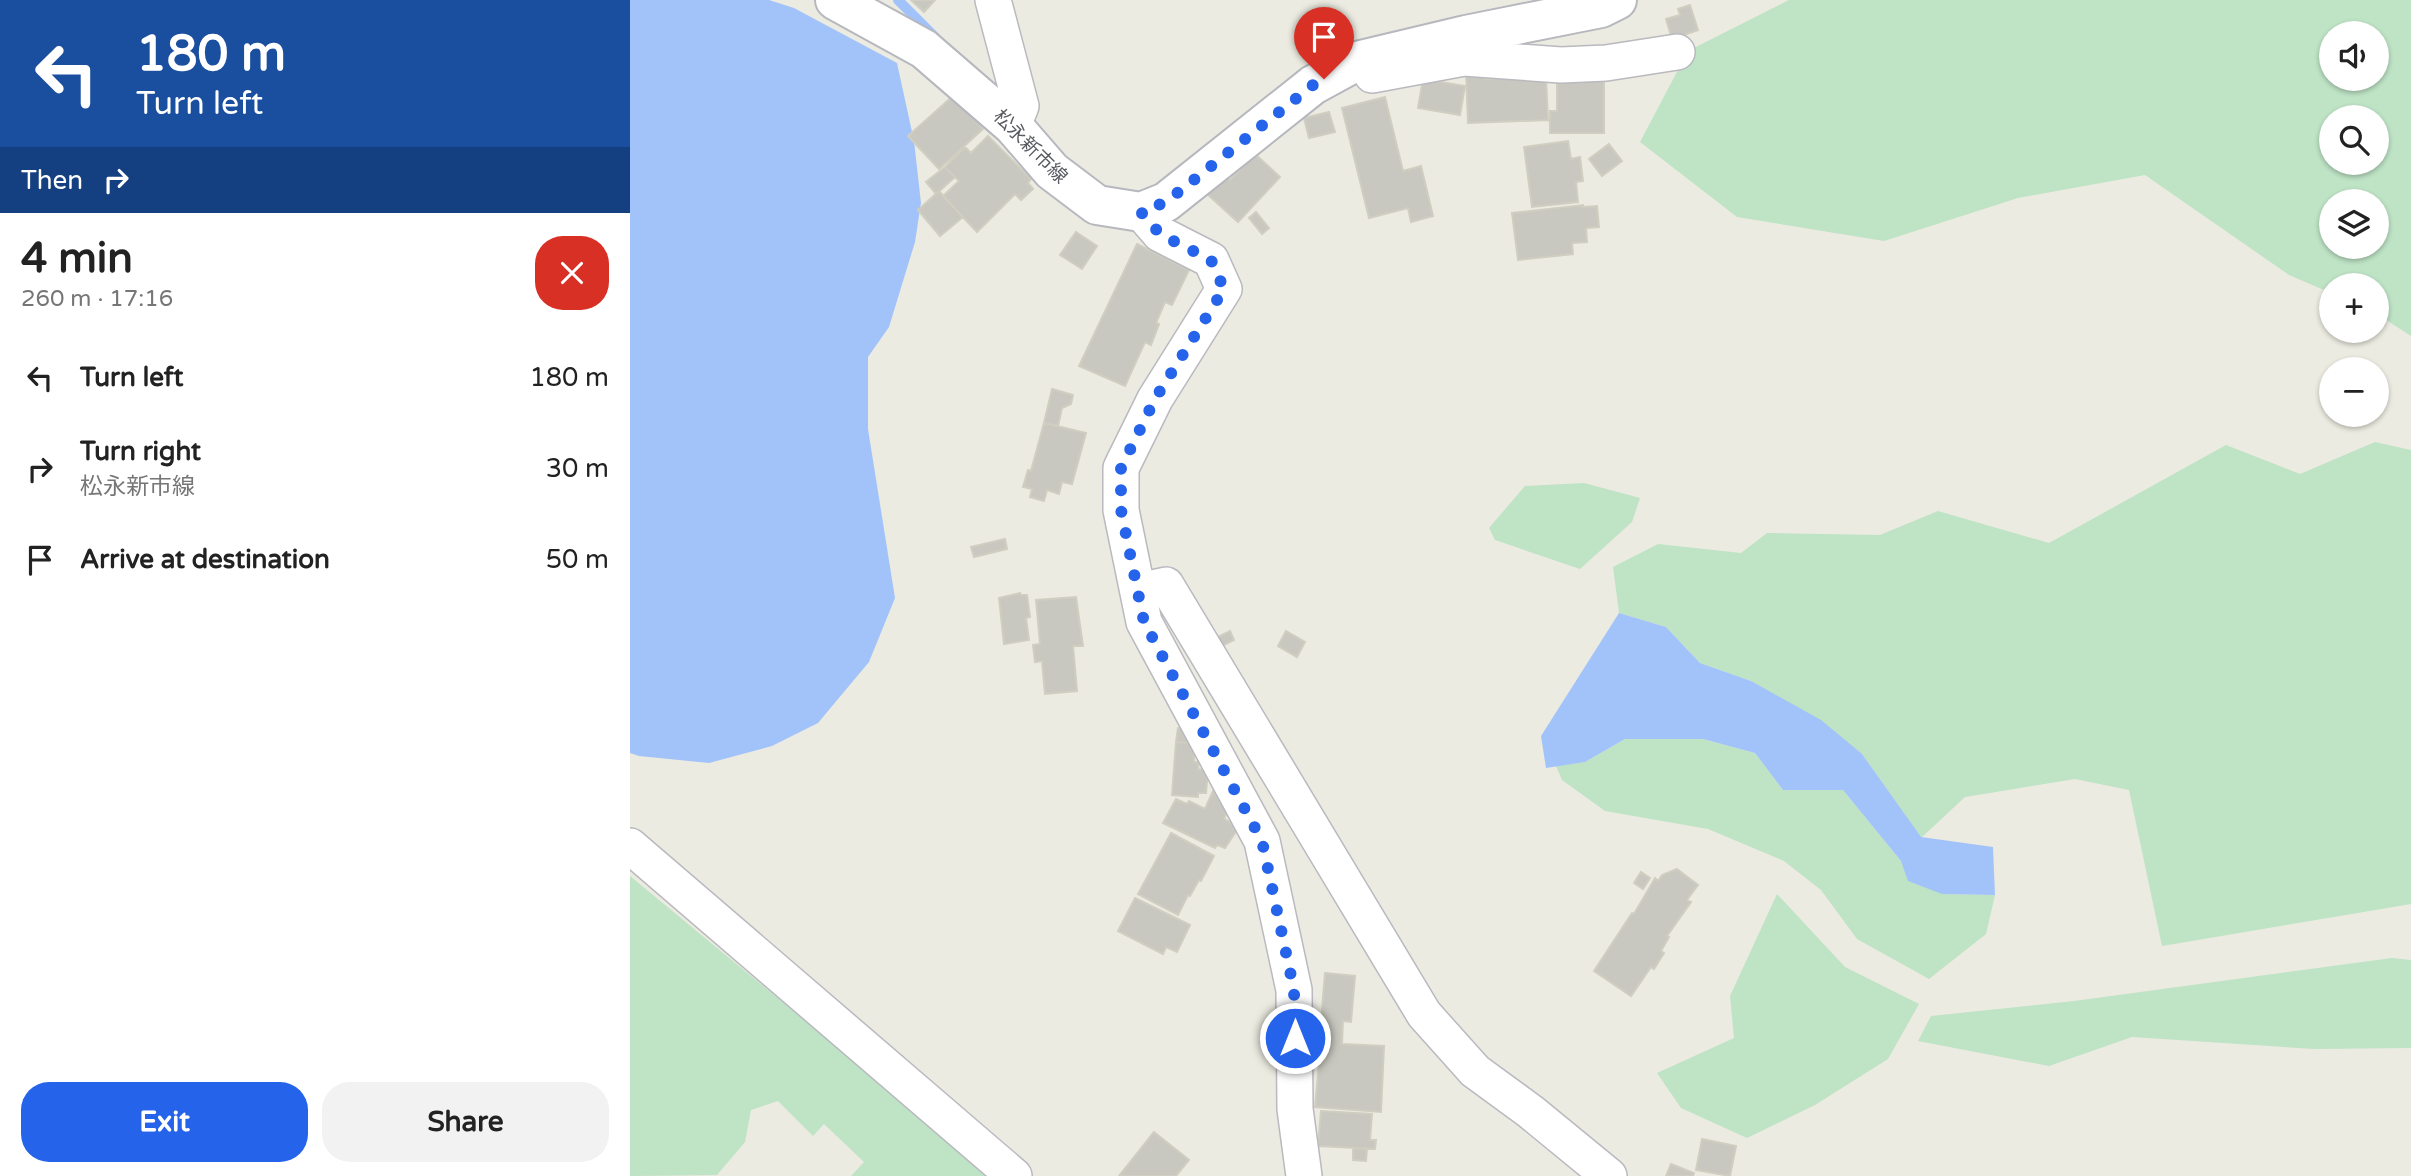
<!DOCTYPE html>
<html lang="en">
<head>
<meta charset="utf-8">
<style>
	body { margin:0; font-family:"Varela Round","Noto Sans JP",sans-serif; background:#f2f2f2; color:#222; height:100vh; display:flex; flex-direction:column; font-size:26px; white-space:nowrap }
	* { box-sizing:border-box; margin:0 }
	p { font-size:23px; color:#767676 }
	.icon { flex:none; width:38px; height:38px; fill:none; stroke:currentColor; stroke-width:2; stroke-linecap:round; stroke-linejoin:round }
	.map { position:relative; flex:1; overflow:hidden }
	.details { display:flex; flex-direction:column; background:#fff; width:630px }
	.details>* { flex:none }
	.guide { background:#1a4fa0; color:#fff; overflow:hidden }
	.tools { position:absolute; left:1689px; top:21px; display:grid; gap:14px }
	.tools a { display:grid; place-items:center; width:70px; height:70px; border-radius:50%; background:#fff; box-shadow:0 2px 5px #0004; font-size:35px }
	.pin { position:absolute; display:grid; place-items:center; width:60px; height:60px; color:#fff; margin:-72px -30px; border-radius:50% 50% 50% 0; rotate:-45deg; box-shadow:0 0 7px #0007 }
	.pin .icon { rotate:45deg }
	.me { position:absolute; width:77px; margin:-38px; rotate:0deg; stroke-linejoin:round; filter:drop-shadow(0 0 5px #0008) }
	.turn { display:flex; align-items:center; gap:24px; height:147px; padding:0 21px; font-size:32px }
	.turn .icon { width:91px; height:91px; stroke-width:2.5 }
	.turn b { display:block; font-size:49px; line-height:60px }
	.then { display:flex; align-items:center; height:66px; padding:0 21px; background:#0003; gap:14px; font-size:26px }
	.round { display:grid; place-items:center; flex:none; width:74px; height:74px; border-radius:28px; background:#f2f2f2 }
	.overview { display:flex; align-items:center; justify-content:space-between; height:119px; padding:0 21px }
	h1 { font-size:42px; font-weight:700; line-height:52px }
	.cta { display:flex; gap:14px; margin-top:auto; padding:14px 21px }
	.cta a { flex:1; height:80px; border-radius:28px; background:#2563eb; color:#fff; font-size:28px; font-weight:700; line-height:80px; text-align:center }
	.cta a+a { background:#f2f2f2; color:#222 }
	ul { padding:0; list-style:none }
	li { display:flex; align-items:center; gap:21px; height:91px; padding:0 21px }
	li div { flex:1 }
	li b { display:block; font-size:26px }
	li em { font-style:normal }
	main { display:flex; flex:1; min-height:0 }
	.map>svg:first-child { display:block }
	.green { fill:#bee3c5; fill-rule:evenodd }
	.water { fill:#a2c3fa }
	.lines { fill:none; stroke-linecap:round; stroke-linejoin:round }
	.stream { stroke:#a2c3fa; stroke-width:10 }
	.building { fill:#c8c8c0; stroke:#d0cec0; stroke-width:2 }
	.street-casing { stroke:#b9b9bf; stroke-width:38 }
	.secondary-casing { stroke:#b7b8bf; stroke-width:42 }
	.street { stroke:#fff; stroke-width:35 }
	.secondary { stroke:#fff; stroke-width:38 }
	.route { stroke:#2563eb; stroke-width:12; stroke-dasharray:0 21.6 }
	.labels { text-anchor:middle; stroke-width:7; stroke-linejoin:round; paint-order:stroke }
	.street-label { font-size:19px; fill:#595b61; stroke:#fff }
</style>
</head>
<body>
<main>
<section class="details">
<div class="guide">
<div class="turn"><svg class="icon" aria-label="left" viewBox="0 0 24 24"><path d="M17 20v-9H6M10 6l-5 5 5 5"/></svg><div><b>180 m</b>Turn left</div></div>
<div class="then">Then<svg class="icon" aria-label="right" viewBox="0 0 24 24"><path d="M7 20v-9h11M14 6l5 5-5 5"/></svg></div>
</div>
<div class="overview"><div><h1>4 min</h1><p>260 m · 17:16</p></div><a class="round" style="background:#d93025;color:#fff"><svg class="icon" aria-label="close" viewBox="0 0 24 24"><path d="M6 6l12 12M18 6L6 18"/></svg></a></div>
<ul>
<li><svg class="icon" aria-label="left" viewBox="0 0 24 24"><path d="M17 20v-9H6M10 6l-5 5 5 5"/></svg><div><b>Turn left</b></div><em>180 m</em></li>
<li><svg class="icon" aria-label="right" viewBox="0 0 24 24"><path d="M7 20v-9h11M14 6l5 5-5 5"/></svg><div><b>Turn right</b><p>松永新市線</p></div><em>30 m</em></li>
<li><svg class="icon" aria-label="arrive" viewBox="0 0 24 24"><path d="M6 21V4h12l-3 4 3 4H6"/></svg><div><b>Arrive at destination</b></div><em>50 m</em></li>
</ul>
<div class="cta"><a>Exit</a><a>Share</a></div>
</section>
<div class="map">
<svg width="1781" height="1176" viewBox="0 0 1781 1176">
	<rect width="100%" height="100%" fill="#ecebe1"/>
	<path class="green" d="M 1159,0 L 1781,0 L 1781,336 L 1747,314 L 1746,285 L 1701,285 L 1701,293 L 1659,275 L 1515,175 L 1388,198 L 1254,241 L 1107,217 L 1010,142 L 1058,51 ZM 1701,33 L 1746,33 L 1746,79 L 1701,79 ZM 1701,117 L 1746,117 L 1746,163 L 1701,163 ZM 1701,201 L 1746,201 L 1746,247 L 1701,247 Z
		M 1745,442 L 1781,450 L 1781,904 L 1532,946 L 1499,790 L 1445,779 L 1335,797 L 1291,838 L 1232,754 L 1121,681 L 1070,663 L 1036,627 L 989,613 L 983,567 L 1028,544 L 1111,553 L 1137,533 L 1250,535 L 1308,511 L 1419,543 L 1596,445 L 1670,474 Z
		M 954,483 L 1010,498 L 1002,522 L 950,569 L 865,540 L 859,528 L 895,486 Z
		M 995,739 L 1073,739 L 1125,753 L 1153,790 L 1213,790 L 1271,861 L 1312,894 L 1365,895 L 1356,934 L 1299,979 L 1227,939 L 1191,890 L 1154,861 L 1078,829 L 975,811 L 932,780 L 926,766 L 955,762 Z
		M 0,876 L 363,1176 L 221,1176 L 234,1162 L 194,1124 L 183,1136 L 148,1101 L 121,1110 L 115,1142 L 87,1175 L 0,1176 Z
		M 1147,894 L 1215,967 L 1289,1004 L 1258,1059 L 1185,1105 L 1117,1138 L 1051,1108 L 1027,1073 L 1104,1038 L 1100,996 Z
		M 1762,958 L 1781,960 L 1781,1048 L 1684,1049 L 1502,1037 L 1419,1066 L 1288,1041 L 1301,1016 L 1444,1001 Z"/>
	<path class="water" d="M 0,0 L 139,0 L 164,8 L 267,63 L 284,141 L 291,203 L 285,242 L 259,327 L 238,357 L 238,429 L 265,598 L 239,662 L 188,723 L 142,746 L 79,763 L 9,756 L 0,753 Z
		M 989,613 L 1036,627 L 1070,663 L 1121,681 L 1191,720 L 1232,754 L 1291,837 L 1363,847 L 1365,895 L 1312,894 L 1278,881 L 1271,861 L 1213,790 L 1153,790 L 1125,753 L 1073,739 L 995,739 L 955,762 L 916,768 L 911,736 Z"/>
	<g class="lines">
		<path class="stream" d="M 268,0 L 305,37"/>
	</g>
	<path class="building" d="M 281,0 L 305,0 L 294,12 Z
		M 1060,5 L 1068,30 L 1042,39 L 1036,19 L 1050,15 L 1048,9 Z
		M 855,71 L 855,79 L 916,77 L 918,120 L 838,123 L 836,72 Z
		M 927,72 L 974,72 L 974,133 L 920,133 L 920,111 L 927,111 Z
		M 793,79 L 835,86 L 830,115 L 788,108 Z
		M 323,96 L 353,129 L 309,169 L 278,136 Z
		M 755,97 L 773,171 L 791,166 L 803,216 L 781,222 L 778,208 L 739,218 L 712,108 Z
		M 699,112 L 705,132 L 679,138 L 674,118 Z
		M 358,136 L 401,179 L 398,183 L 403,189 L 391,200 L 385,194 L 347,232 L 313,196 L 329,181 L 315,167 L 335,147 L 341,153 Z
		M 938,141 L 941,159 L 950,157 L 953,181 L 946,182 L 948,202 L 902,207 L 894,147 Z
		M 979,144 L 992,161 L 972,176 L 959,159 Z
		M 625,154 L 650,177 L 608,222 L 577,194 L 595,175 L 600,180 Z
		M 315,167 L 325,177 L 306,194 L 296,182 Z
		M 309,191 L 333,217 L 310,236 L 288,210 Z
		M 953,205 L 953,207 L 967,206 L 969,227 L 956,228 L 957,242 L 942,243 L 943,254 L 888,260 L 882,213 Z
		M 626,212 L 639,228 L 632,234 L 619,218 Z
		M 446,232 L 467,246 L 452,269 L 430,255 Z
		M 507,244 L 559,270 L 542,305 L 535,302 L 526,323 L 529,324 L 521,345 L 515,342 L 495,386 L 449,366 Z
		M 422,389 L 443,395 L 441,404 L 432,408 L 428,426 L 414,423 Z
		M 414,423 L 456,433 L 442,484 L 432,482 L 429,494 L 417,490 L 414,501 L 400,497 L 402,489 L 393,487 L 398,470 L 401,471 Z
		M 375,539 L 377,549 L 344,557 L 341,547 Z
		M 390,593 L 391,595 L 397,595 L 400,617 L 396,618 L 399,640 L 374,644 L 369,598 Z
		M 446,597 L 453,646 L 443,646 L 447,691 L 415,694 L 412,661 L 405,662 L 403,645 L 410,644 L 406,600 Z
		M 600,631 L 604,640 L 592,646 L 588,637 Z
		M 656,631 L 675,642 L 667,657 L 648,646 Z
		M 548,728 L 560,728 L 565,743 L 546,742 Z
		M 546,742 L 565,743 L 564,762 L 569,762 L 568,769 L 578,770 L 576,793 L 568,793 L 568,797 L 542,795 Z
		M 583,791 L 598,810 L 594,819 L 606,825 L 604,829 L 607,830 L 595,848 L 587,845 L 585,848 L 533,823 L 546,799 L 557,804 L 559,801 L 575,809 Z
		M 541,833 L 584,856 L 571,881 L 569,880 L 560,896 L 558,895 L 548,915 L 508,894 Z
		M 1047,869 L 1068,885 L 1057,900 L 1061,902 L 1037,936 L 1039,937 L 1031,951 L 1034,953 L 1024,969 L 1021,967 L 1001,996 L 964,971 L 1002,913 L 1004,914 L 1025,878 L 1028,881 L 1032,875 Z
		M 1011,872 L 1020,878 L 1013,889 L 1004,883 Z
		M 505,898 L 560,925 L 547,952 L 536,947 L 533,954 L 488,931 Z
		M 695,973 L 725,976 L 721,1022 L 713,1021 L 712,1044 L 754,1046 L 751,1112 L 685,1107 L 690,1052 L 687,1051 L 689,1021 L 691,1021 Z
		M 691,1111 L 742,1114 L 740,1140 L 746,1140 L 745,1149 L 688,1146 Z
		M 524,1132 L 559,1160 L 546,1176 L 489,1176 Z
		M 1072,1139 L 1106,1146 L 1100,1176 L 1066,1170 Z
		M 723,1148 L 737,1149 L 736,1161 L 723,1160 Z
		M 1041,1164 L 1064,1173 L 1063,1176 L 1036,1176 Z"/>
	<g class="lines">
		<defs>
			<path id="street" d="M 363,0 L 391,106 L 383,126
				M 742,75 L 834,58 L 931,65 L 976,63 L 1047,52
				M 511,212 L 530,234 L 581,260 L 594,289 L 525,399 L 491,468 L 491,510 L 514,622 L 632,841 L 664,990 L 665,1109 L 674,1176
				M 508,591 L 536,585 L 794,1014 L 845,1071 L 901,1112 L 979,1176
				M 0,846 L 384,1176"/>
			<path id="secondary" d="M 205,0 L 294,49 L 383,126 L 422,171 L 467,205 L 511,212 L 536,202 L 683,85 L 727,61 L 836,35 L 971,8 L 987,0"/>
		</defs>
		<use href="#street" class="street-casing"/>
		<use href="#secondary" class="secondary-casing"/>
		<use href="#street" class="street"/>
		<use href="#secondary" class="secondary"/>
	</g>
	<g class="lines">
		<path class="route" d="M 665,1038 L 664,990 L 632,841 L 514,622 L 491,510 L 491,468 L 525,399 L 594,289 L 581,260 L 530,234 L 511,212 L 536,202 L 683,85 L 694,79"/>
	</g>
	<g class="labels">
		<g class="street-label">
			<text transform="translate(401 146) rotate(45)" y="7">松永新市線</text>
		</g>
	</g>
</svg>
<div class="tools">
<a><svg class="icon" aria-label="sound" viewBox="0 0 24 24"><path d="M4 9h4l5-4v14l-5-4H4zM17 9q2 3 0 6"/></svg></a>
<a><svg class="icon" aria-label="search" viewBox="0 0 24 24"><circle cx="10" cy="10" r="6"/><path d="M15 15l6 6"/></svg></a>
<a><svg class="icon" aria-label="layers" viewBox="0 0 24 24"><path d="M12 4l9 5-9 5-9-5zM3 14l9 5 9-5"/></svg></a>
<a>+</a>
<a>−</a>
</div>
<div class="pin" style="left:694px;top:79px;background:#d93025"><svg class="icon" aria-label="arrive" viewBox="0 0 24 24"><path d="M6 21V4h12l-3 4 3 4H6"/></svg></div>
<svg class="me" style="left:665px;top:1038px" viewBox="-20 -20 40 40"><circle r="17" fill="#2563eb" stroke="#fff" stroke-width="3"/><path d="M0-11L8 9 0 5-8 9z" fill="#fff"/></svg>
</div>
</main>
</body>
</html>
